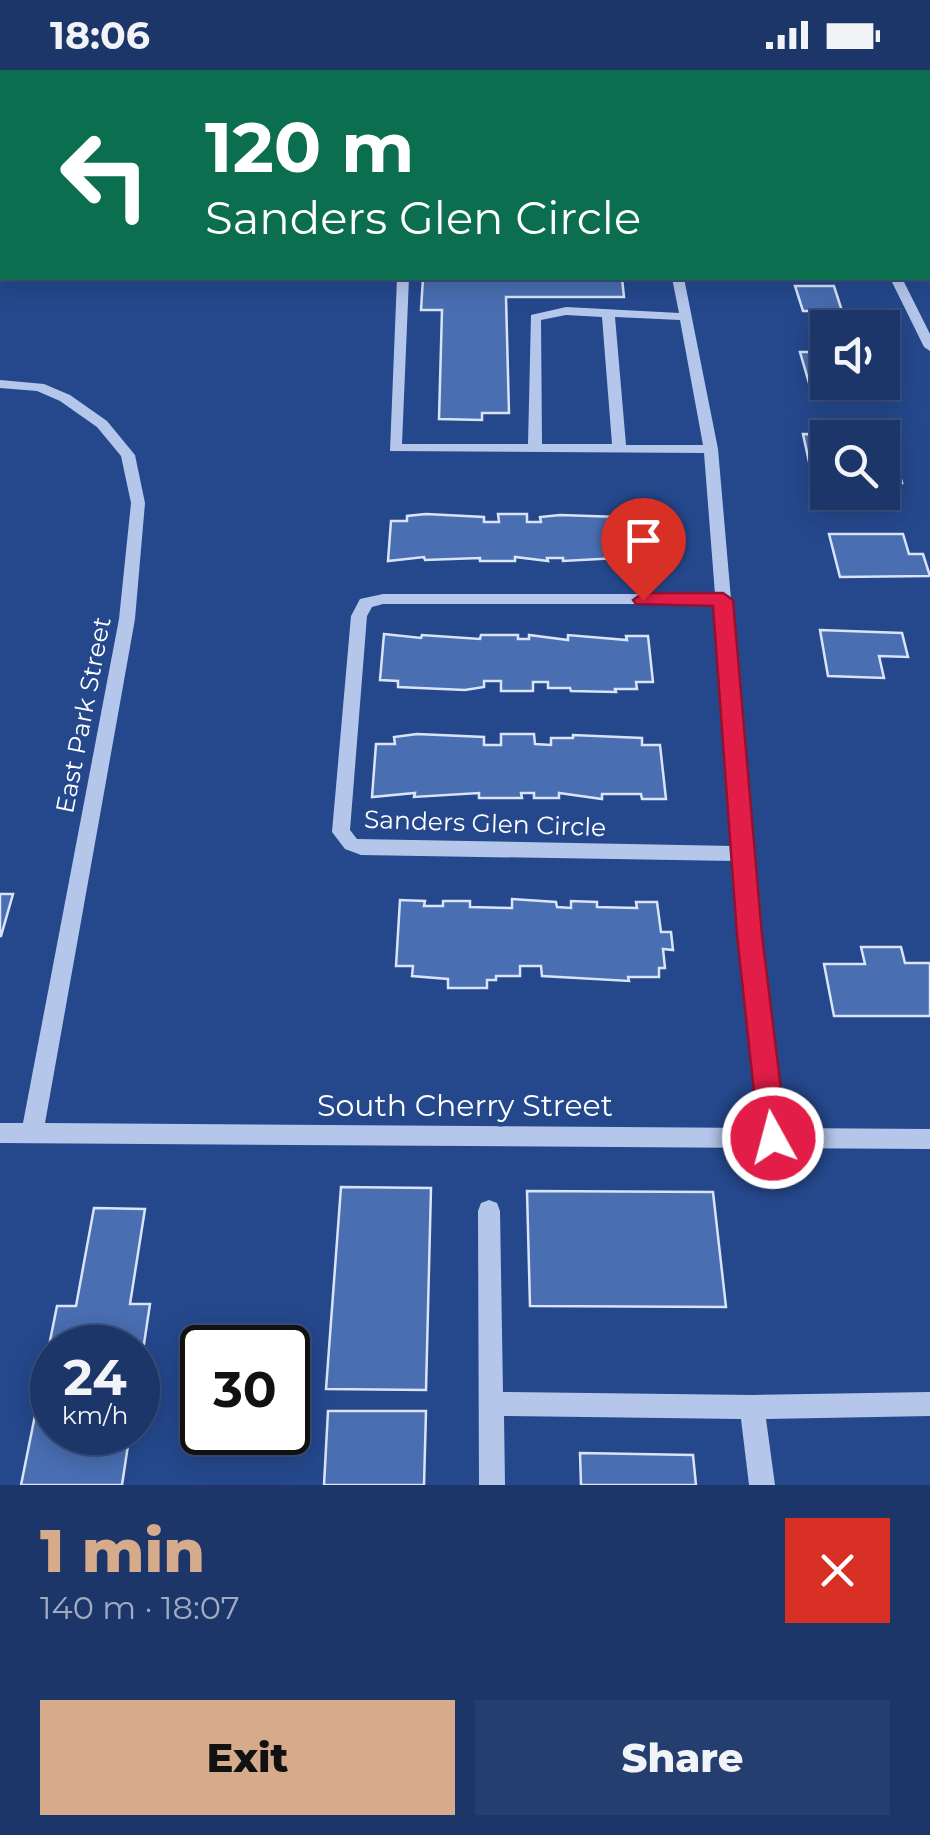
<!DOCTYPE html>
<html lang="en">
<head>
<meta charset="utf-8">
<style>
	body { margin:0; font-family:Montserrat,sans-serif; background:#253e70; color:#f1f3f6; height:100vh; display:flex; flex-direction:column; font-size:38px; white-space:nowrap }
	* { box-sizing:border-box; margin:0 }
	p { font-size:32px; color:#a0abc1 }
	.icon { flex:none; width:55px; height:55px; fill:none; stroke:currentColor; stroke-width:2; stroke-linecap:round; stroke-linejoin:round }
	.map { position:relative; height:1415px; overflow:hidden }
	.drawer { display:flex; flex-direction:column; background:#1c366a; flex:1 }
	.drawer>* { flex:none }
	.banner { position:absolute; left:0px; top:0px; width:930px; height:210px; box-shadow:0 5px 25px #0003,0 0 0 2px #3a507e; background:#0b6e4f; color:#fff; overflow:hidden }
	.controls { position:absolute; left:810px; top:240px; display:grid; gap:20px }
	.controls a { display:grid; place-items:center; width:90px; height:90px; border-radius:0px; background:#1c366a; box-shadow:0 5px 25px #0003,0 0 0 2px #3a507e; font-size:50px }
	.speed { position:absolute; left:30px; top:1255px; display:flex; gap:20px; font-size:50px; font-weight:700; text-align:center }
	.speed>* { display:grid; place-content:center; width:130px; height:130px; border-radius:50%; background:#1c366a; box-shadow:0 5px 25px #0003,0 0 0 2px #3a507e; line-height:1 }
	.speed small { font-size:25px; font-weight:400 }
	.speed .limit { border:5px solid #111; border-radius:15px; background:#fff; color:#111 }
	.pin { position:absolute; display:grid; place-items:center; width:85px; height:85px; color:#fff; margin:-102px -42px; border-radius:50% 50% 50% 0; rotate:-45deg; box-shadow:0 0 10px #0007 }
	.pin .icon { rotate:45deg }
	.me { position:absolute; width:110px; margin:-55px; rotate:353deg; stroke-linejoin:round; filter:drop-shadow(0 0 8px #0008) }
	.turn { display:flex; align-items:center; gap:35px; height:210px; padding:0 40px; font-size:45px }
	.turn .icon { width:130px; height:130px; stroke-width:2.5 }
	.turn b { display:block; font-size:70px; line-height:85px }
	.round { display:grid; place-items:center; flex:none; width:105px; height:105px; border-radius:0px; background:#253e70 }
	.headline { display:flex; align-items:center; justify-content:space-between; height:170px; padding:0 40px }
	h1 { font-size:60px; font-weight:800; line-height:75px; color:#d6ab8b }
	.button { display:flex; gap:20px; margin-top:auto; padding:20px 40px }
	.button a { flex:1; height:115px; border-radius:0px; background:#d6ab8b; color:#111; font-size:40px; font-weight:800; line-height:115px; text-align:center }
	.button a+a { background:#253e70; color:#f1f3f6 }
	.status { display:flex; justify-content:space-between; align-items:center; height:70px; padding:0 50px; background:#1c366a; direction:ltr }
	.status svg { height:28px; fill:currentColor }
	.map>svg:first-child { display:block }
	.building { fill:#496eb2; stroke:#d9e4f8; stroke-width:2.5 }
	.lines { fill:none; stroke-linecap:round; stroke-linejoin:round }
	.minor { fill:#b4c7eb; fill-rule:evenodd }
	.route { fill:#e11d48; stroke:#92132f; stroke-width:2.5 }
	.labels { text-anchor:middle; stroke-width:9; stroke-linejoin:round; paint-order:stroke }
	.street-label { font-size:25px; fill:#fff; stroke:#25488d }
	.near-street-label { font-size:30px; fill:#fff; stroke:#25488d }
</style>
</head>
<body>
<div class="status"><b>18:06</b><svg viewBox="0 0 49 12"><path d="M0 12V9h3v3zM5 12V6h3v6zM10 12V3h3v9zM15 12V0h3v12zM26 1h20v11H26zM47 4h2v5h-2z"/></svg></div>
<div class="map">
<svg width="930" height="1415" viewBox="0 0 930 1415">
	<rect width="100%" height="100%" fill="#25488d"/>
	<path class="building" d="M 423,208 L 622,208 L 624,227 L 506,227 L 509,343 L 482,343 L 482,350 L 439,349 L 442,240 L 421,240 Z
		M 795,216 L 834,216 L 842,241 L 803,241 Z
		M 800,282 L 828,282 L 828,312 L 871,313 L 809,313 Z
		M 803,364 L 870,365 L 871,368 L 828,368 L 828,401 L 811,401 Z
		M 882,381 L 893,382 L 902,413 L 882,412 Z
		M 426,444 L 484,447 L 484,452 L 499,452 L 498,444 L 527,444 L 527,452 L 541,452 L 540,447 L 560,445 L 619,447 L 619,453 L 634,453 L 639,492 L 618,492 L 618,488 L 563,491 L 563,488 L 547,488 L 548,491 L 515,487 L 515,491 L 480,491 L 480,488 L 425,490 L 424,487 L 388,491 L 391,451 L 407,451 L 407,446 Z
		M 829,464 L 903,464 L 909,484 L 923,484 L 930,506 L 840,507 Z
		M 820,560 L 902,563 L 908,587 L 879,586 L 884,608 L 828,606 Z
		M 384,564 L 421,568 L 422,565 L 480,569 L 481,565 L 518,565 L 518,569 L 529,569 L 529,565 L 568,570 L 568,565 L 627,570 L 626,566 L 648,566 L 653,612 L 636,612 L 637,619 L 615,619 L 616,622 L 571,621 L 570,618 L 548,618 L 548,612 L 533,612 L 533,621 L 501,621 L 501,611 L 484,611 L 484,617 L 465,620 L 398,617 L 398,611 L 380,610 Z
		M 417,664 L 484,667 L 484,675 L 501,675 L 501,664 L 534,664 L 535,674 L 551,675 L 551,668 L 573,668 L 573,665 L 642,668 L 642,675 L 660,675 L 666,729 L 642,729 L 641,724 L 602,724 L 602,729 L 559,723 L 559,728 L 534,728 L 534,723 L 521,723 L 522,728 L 479,728 L 479,723 L 414,727 L 415,723 L 372,727 L 376,674 L 395,674 L 394,667 Z
		M 0,824 L 13,824 L 1,866 L 0,866 Z
		M 512,829 L 556,832 L 557,837 L 571,838 L 571,831 L 597,832 L 597,837 L 637,838 L 636,832 L 657,832 L 661,862 L 671,862 L 673,880 L 663,879 L 665,898 L 659,898 L 659,907 L 628,907 L 629,911 L 542,906 L 541,896 L 520,896 L 520,906 L 496,906 L 496,910 L 487,910 L 487,918 L 448,918 L 448,909 L 412,906 L 413,896 L 396,896 L 400,830 L 425,831 L 424,836 L 443,836 L 443,831 L 470,831 L 470,837 L 512,838 Z
		M 861,877 L 901,877 L 905,893 L 930,893 L 930,946 L 834,946 L 824,894 L 865,894 Z
		M 341,1117 L 431,1118 L 426,1320 L 326,1319 Z
		M 527,1121 L 713,1122 L 726,1237 L 530,1236 Z
		M 94,1138 L 145,1139 L 130,1234 L 150,1234 L 138,1314 L 138,1278 L 52,1278 L 52,1362 L 130,1362 L 122,1415 L 21,1415 L 57,1236 L 76,1236 Z
		M 328,1341 L 426,1341 L 424,1415 L 324,1415 Z
		M 580,1383 L 693,1385 L 696,1415 L 581,1415 Z"/>
	<g class="lines">
		<path class="minor" d="M 633,0 L 643,0 L 643,2 L 633,2 Z
			M 810,0 L 820,0 L 821,2 L 811,2 Z
			M 928,18 L 930,18 L 930,24 L 928,24 Z
			M 0,41 L 2,41 L 2,47 L 0,47 Z
			M 397,208 L 409,208 L 402,374 L 528,374 L 531,245 L 566,237 L 679,243 L 672,208 L 684,208 L 718,379 L 760,865 L 783,1058 L 930,1059 L 930,1079 L 0,1073 L 0,1053 L 23,1053 L 119,549 L 131,433 L 121,386 L 97,357 L 60,331 L 37,321 L 0,318 L 0,310 L 44,314 L 70,325 L 107,351 L 135,385 L 145,433 L 135,549 L 45,1053 L 761,1058 L 735,791 L 361,785 L 345,779 L 332,762 L 351,546 L 360,529 L 383,524 L 715,524 L 704,383 L 390,381 ZM 566,245 L 602,247 L 612,374 L 542,374 L 541,250 ZM 615,247 L 680,250 L 703,375 L 626,375 ZM 383,534 L 716,534 L 734,776 L 357,769 L 350,760 L 367,546 L 372,537 Z
			M 890,208 L 902,208 L 930,264 L 930,281 L 924,277 Z
			M 489,1130 L 497,1133 L 500,1141 L 503,1322 L 752,1325 L 930,1322 L 930,1346 L 766,1349 L 775,1415 L 749,1415 L 741,1349 L 504,1346 L 505,1415 L 479,1415 L 478,1141 L 481,1133 Z"/>
	</g>
	<path class="route" d="M 643,523 L 723,523 L 733,530 L 762,865 L 787,1068 L 783,1077 L 773,1081 L 763,1077 L 759,1068 L 737,865 L 713,536 L 636,534 L 633,530 Z"/>
	<g class="labels">
		<g class="street-label">
			<text transform="translate(83 645) rotate(-79)" y="9">East Park Street</text>
			<text transform="translate(485 753) rotate(2)" y="9">Sanders Glen Circle</text>
		</g>
		<g class="near-street-label">
			<text x="465" y="1046">South Cherry Street</text>
		</g>
	</g>
</svg>
<div class="controls">
<a><svg class="icon" aria-label="sound" viewBox="0 0 24 24"><path d="M4 9h4l5-4v14l-5-4H4zM17 9q2 3 0 6"/></svg></a>
<a><svg class="icon" aria-label="search" viewBox="0 0 24 24"><circle cx="10" cy="10" r="6"/><path d="M15 15l6 6"/></svg></a>
</div>
<div class="speed"><div>24<small>km/h</small></div><div class="limit">30</div></div>
<div class="pin" style="left:643px;top:530px;background:#d93025"><svg class="icon" aria-label="arrive" viewBox="0 0 24 24"><path d="M6 21V4h12l-3 4 3 4H6"/></svg></div>
<svg class="me" style="left:773px;top:1068px" viewBox="-20 -20 40 40"><circle r="17" fill="#e11d48" stroke="#fff" stroke-width="3"/><path d="M0-11L8 9 0 5-8 9z" fill="#fff"/></svg>
<div class="banner">
<div class="turn"><svg class="icon" aria-label="left" viewBox="0 0 24 24"><path d="M17 20v-9H6M10 6l-5 5 5 5"/></svg><div><b>120 m</b>Sanders Glen Circle</div></div>
</div>
</div>
<section class="drawer">
<div class="headline"><div><h1>1 min</h1><p>140 m · 18:07</p></div><a class="round" style="background:#d93025;color:#fff"><svg class="icon" aria-label="close" viewBox="0 0 24 24"><path d="M6 6l12 12M18 6L6 18"/></svg></a></div>
<div class="button"><a>Exit</a><a>Share</a></div>
</section>
</body>
</html>
